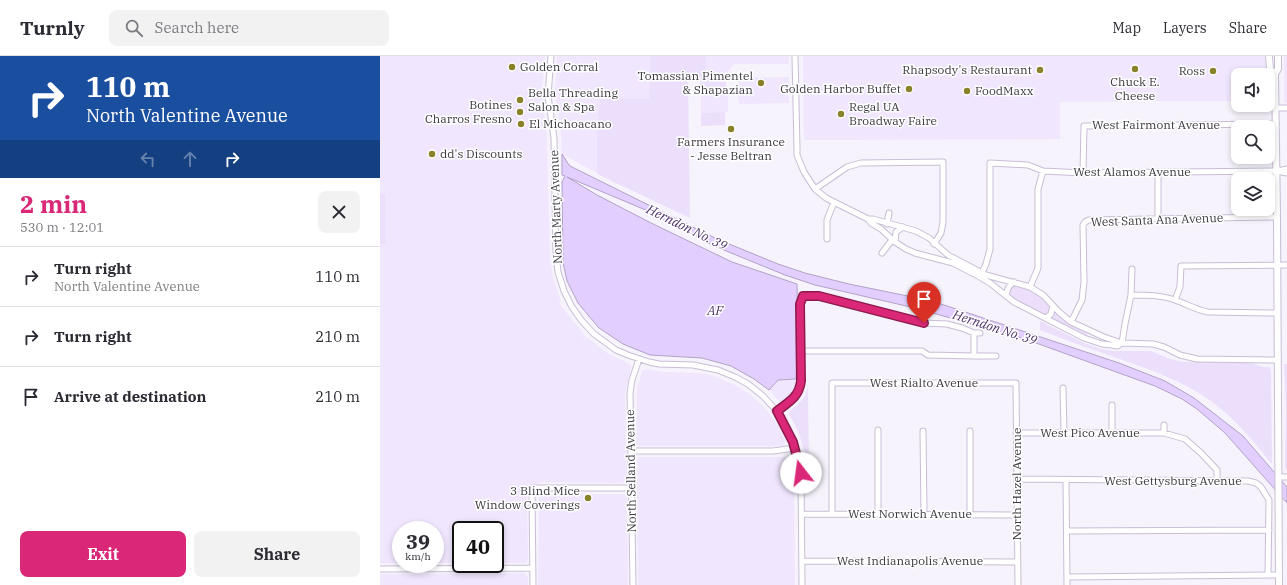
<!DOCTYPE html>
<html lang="en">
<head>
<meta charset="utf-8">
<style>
	body { margin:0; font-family:"IBM Plex Serif",serif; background:#f2f2f3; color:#2b2b33; height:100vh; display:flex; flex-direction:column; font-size:15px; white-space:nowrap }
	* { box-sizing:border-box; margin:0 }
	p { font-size:13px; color:#7c7c81 }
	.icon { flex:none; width:22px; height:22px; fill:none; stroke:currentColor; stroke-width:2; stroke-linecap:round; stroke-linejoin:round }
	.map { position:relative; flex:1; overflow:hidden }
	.panel { display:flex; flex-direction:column; background:#fff; width:380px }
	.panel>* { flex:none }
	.guide { background:#1a4fa0; color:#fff; overflow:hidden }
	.tools { position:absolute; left:851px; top:12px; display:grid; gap:8px }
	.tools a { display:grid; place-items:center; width:44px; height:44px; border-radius:8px; background:#fff; box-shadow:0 2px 6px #0003; font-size:20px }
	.speed { position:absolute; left:12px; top:465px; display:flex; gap:8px; font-size:20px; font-weight:700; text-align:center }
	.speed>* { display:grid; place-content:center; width:52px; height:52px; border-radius:50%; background:#fff; box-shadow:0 2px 6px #0003; line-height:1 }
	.speed small { font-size:10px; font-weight:400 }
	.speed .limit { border:2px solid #111; border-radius:6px; background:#fff; color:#111 }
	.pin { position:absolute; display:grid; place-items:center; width:34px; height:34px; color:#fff; margin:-41px -17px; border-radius:50% 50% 50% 0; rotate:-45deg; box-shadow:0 0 4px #0007 }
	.pin .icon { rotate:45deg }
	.me { position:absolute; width:44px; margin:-22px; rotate:345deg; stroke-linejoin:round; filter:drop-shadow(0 0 3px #0008) }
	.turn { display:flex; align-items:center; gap:14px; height:84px; padding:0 20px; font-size:18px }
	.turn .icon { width:52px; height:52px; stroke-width:2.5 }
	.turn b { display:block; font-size:28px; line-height:34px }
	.lanes { display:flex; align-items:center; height:38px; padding:0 20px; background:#0003; justify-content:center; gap:20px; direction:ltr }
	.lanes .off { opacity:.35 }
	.round { display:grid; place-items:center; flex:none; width:42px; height:42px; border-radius:8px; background:#f2f2f3 }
	.headline { display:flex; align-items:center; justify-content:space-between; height:68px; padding:0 20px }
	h1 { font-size:24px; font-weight:700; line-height:30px; color:#db2777 }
	.cta { display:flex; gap:8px; margin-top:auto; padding:8px 20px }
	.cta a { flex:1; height:46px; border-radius:8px; background:#db2777; color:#fff; font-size:16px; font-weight:700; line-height:46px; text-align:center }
	.cta a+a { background:#f2f2f3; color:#2b2b33 }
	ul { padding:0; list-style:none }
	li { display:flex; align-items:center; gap:12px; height:60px; padding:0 20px; border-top:1px solid #e1e1e2 }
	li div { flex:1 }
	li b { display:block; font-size:15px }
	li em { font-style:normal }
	header { display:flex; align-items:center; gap:24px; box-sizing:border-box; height:56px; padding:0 20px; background:#fff; border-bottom:1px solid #e1e1e2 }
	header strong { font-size:19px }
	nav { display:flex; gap:22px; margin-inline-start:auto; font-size:14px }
	.search { width:280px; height:36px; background:#f2f2f3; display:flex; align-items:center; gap:10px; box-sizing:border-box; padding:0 14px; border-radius:8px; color:#7c7c81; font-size:15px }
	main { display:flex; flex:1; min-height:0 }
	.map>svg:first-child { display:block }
	.built { fill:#f0e6fe }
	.green { fill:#ebdffb }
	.water { fill:#e3cfff; stroke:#b1a2c6 }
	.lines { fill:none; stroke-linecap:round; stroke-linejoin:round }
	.minor-casing { stroke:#c8bed5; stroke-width:7 }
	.major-casing { stroke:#c8bed5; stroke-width:8 }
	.minor { stroke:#fff; stroke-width:5 }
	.major { stroke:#fff; stroke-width:6 }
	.route-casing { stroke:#8e194d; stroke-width:10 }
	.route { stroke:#db2777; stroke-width:7 }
	.poi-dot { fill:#89822a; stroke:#fff; stroke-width:1.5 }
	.labels { text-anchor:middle; stroke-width:3; stroke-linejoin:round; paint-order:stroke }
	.poi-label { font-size:12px; fill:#3d3942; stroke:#fff; text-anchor:start }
	.street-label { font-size:12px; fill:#3d3942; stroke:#fff }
	.water-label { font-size:13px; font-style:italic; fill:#4c3069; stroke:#fff }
</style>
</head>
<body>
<header>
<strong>Turnly</strong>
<div class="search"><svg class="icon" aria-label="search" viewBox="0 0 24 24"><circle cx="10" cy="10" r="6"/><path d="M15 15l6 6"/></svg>Search here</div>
<nav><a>Map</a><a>Layers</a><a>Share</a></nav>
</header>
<main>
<section class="panel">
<div class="guide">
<div class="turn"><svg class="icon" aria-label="right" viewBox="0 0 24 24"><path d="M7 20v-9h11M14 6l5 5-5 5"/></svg><div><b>110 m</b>North Valentine Avenue</div></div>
<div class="lanes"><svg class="icon off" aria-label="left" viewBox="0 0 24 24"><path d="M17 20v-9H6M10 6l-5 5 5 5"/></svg><svg class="icon off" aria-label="ahead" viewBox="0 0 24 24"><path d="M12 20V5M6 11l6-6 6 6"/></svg><svg class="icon" aria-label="right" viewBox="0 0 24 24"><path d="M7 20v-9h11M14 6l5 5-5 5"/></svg></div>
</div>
<div class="headline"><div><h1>2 min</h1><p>530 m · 12:01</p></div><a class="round"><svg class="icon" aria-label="close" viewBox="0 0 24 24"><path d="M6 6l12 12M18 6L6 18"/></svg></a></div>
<ul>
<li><svg class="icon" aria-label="right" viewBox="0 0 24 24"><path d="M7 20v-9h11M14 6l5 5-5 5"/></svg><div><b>Turn right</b><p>North Valentine Avenue</p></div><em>110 m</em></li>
<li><svg class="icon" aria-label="right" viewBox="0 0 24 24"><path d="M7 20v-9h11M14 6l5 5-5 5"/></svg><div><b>Turn right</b></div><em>210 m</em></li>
<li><svg class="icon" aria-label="arrive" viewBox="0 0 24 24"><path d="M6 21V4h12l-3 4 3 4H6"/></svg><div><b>Arrive at destination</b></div><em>210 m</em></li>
</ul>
<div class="cta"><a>Exit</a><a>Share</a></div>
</section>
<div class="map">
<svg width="907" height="529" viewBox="0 0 907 529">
	<rect width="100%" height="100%" fill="#f6f3fc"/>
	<path class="built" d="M 0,0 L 165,0 L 162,36 L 167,81 L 170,204 L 173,221 L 181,246 L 179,247 L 206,281 L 181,307 L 207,281 L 227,297 L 250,308 L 251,312 L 245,336 L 247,422 L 245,425 L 242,427 L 161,426 L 153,430 L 149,435 L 147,440 L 148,504 L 145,507 L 115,507 L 115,474 L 81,474 L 81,507 L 55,507 L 55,474 L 21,474 L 21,507 L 0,507 L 0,188 L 6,188 L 0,138 Z
		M 177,0 L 271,0 L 269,43 L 217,117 L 182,98 L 181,77 L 175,36 Z
		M 326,0 L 409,0 L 409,8 L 354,8 L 345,20 L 326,20 Z
		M 423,0 L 885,0 L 887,19 L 858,19 L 858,45 L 680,46 L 680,83 L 424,84 Z
		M 904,0 L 907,0 L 907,47 L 904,46 Z
		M 409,21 L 409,47 L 360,48 L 358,45 L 358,22 Z
		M 348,33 L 348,56 L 321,57 L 321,34 Z
		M 266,313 L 283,316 L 315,317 L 326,318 L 337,321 L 355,329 L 371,339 L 385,352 L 397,368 L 406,385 L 404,389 L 396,390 L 259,390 L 256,388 L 257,334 L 262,315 Z
		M 416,323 L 416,330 L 413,337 L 402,346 L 399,345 L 389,334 L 398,324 Z
		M 260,401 L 410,401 L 414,425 L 415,529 L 258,529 L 256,404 Z
		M 162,438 L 244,438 L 247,440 L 248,529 L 158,529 L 159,441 Z
		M 144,517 L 148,521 L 148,529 L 0,529 L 0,518 Z"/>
	<path class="green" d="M 271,0 L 326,0 L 326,20 L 346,19 L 346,33 L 321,34 L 320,20 L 308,20 L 310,162 L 217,118 L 217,82 L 220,43 L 269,43 Z
		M 345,56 L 345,69 L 321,70 L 321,57 Z
		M 0,138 L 5,138 L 6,188 L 0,188 Z
		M 633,229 C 646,228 661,241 670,250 L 668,258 L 666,260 C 659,256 630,244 629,238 C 628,234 631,231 633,229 Z
		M 675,254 L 707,276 L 708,278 L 705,280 L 670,262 Z
		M 660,265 L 704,287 L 721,293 L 734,295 L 771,295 L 790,303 L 803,306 L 871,306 L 882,311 L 889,311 L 891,314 L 892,408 C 873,385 855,362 831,345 C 803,325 771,314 740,303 C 713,294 686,284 660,274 Z
		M 904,308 L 907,308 L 907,414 L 905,411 L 906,352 Z
		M 428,328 L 428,334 L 429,422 C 427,399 421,378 409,358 L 410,355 C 420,347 427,341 428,328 Z"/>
	<path class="water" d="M 182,98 L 189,109 L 192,111 L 337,183 L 398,208 L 425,217 L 469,228 L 552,245 L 739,307 L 785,325 L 814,342 L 863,380 L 907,431 L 907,447 L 845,377 L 817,353 L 802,343 L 775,330 L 645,283 L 535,252 L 435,229 L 405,219 L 334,190 L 268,155 L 187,121 L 217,139 L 271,167 L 352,206 L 417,228 L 418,299 L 416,323 L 398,324 L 389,334 L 374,323 L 351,310 L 322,302 L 270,299 L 243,288 L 219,272 L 198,247 L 187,225 L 183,206 L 182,126 L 185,120 L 182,119 Z"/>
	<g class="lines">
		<defs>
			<path id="minor" d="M 171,0 L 168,40 L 174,82 L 176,196 L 178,216 L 184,235 L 192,251 L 202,265 L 214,278 L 236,294 L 248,299 L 269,306 L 279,308 L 313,309 L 338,314 L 355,321 L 368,328 L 383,340 L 394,352 L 413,386 L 421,417 L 422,529
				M 415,0 L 417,93 L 417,99 L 424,116 L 435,133 L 446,142 L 488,163 L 493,163 L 536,175 L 549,182 L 568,199 L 606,219 L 650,231 L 663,239 L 679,256 L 691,266 L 724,281 L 742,287 L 773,288 L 784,291 L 800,299 L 817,303 L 898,304
				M 896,52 L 907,52
				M 897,115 L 907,113
				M 778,116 L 778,163
				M 703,117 L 704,70 L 896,68
				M 435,133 L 467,111 L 481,107 L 563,106 L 563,166 L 561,177 L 554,188
				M 488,163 L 491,167 L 501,173 L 515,186 L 526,193 L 535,197 L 573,207 L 600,221 L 610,227 L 634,246 L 704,282 L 722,288 L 732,289 L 737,290 L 742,287
				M 507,168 L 509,157
				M 447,183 L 447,164 L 454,146
				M 515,186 L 516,176 L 523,171
				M 502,197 L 512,184
				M 600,221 L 606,208 L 610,193 L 610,107 L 648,109 L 663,115 L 703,117 L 896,115 L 907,117
				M 650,231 L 658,212 L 658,133 L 663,115
				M 751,239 C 766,239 781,239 795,244 C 807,248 816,254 828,256 L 897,257
				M 626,240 C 627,234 628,230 634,226
				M 795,244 L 800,231 L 801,210 L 907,209
				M 666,262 L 671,258 L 673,250
				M 691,266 L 702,244 L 704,226 L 703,169 L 705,166 L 709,164 L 897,161
				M 742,287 L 745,268 L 751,239 L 752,213
				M 421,295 L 542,295 L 548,299 L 594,300 L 594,277
				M 594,300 L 616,300
				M 683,332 L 684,377
				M 732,349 L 732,378
				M 397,355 C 409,346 419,341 421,325 L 420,247 L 423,240 L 439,240 L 543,267 L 567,268 L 582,272 L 594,277 L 600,277
				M 784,369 L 784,377
				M 498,374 L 498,458
				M 543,375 L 544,458
				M 590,375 L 590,459
				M 636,377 L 784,377 L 805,383 L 821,397 L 837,414 L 837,425
				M 251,395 L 393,395 L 415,392
				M 899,421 L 907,421
				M 637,423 L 868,425 L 876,427 L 881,431 L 889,444 L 888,519
				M 686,424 L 687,529
				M 422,458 L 637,459
				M 452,458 L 452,327 L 636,327 L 638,529
				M 687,475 L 889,474
				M 422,505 L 637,506
				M 0,513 L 153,512
				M 687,521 L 899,519
				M 153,529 L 152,432 L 251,432
				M 253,529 L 250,337 L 252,324 L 259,303"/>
			<path id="major" d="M 889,0 L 890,13 L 895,18
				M 898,0 L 898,13 L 895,18 L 897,161 L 899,529"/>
		</defs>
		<use href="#minor" class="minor-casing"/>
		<use href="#major" class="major-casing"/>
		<use href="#minor" class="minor"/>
		<use href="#major" class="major"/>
	</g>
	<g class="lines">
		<defs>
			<path id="route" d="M 421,417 L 413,386 L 397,355 C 409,346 419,341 421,325 L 420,248 L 423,240 L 439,240 L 544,267"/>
		</defs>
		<use href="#route" class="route-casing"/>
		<use href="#route" class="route"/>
	</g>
	<g class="poi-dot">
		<circle cx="132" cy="11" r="4"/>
		<circle cx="755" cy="13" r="4"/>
		<circle cx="660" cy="14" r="4"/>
		<circle cx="833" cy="15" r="4"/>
		<circle cx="381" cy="27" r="4"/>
		<circle cx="529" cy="33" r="4"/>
		<circle cx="587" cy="35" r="4"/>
		<circle cx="140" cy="44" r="4"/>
		<circle cx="140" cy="56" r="4"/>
		<circle cx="461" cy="58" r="4"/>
		<circle cx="141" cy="68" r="4"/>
		<circle cx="351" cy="73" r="4"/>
		<circle cx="52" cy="98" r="4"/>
		<circle cx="208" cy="442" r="4"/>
	</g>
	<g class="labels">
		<g class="poi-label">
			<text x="140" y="15">Golden Corral</text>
			<text x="652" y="18" text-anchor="end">Rhapsody's Restaurant</text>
			<text x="825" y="19" text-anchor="end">Ross</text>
			<text x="373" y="24" text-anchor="end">Tomassian Pimentel<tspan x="373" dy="14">&amp; Shapazian</tspan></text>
			<text x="755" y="30" text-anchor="middle">Chuck E.<tspan x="755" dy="14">Cheese</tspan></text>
			<text x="521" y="37" text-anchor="end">Golden Harbor Buffet</text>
			<text x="595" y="39">FoodMaxx</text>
			<text x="148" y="41">Bella Threading<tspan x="148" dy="14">Salon &amp; Spa</tspan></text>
			<text x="132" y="53" text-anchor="end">Botines<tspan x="132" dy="14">Charros Fresno</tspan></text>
			<text x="469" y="55">Regal UA<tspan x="469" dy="14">Broadway Faire</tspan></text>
			<text x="149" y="72">El Michoacano</text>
			<text x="351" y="90" text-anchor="middle">Farmers Insurance<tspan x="351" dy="14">- Jesse Beltran</tspan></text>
			<text x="60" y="102">dd's Discounts</text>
			<text x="200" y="439" text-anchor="end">3 Blind Mice<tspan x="200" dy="14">Window Coverings</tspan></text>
		</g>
		<g class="street-label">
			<text x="776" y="73">West Fairmont Avenue</text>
			<text x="752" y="120">West Alamos Avenue</text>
			<text transform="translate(176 151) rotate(-92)" y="4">North Marty Avenue</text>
			<text transform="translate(777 164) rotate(-2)" y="4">West Santa Ana Avenue</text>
			<text x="544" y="331">West Rialto Avenue</text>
			<text x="710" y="381">West Pico Avenue</text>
			<text transform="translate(251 415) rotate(-91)" y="4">North Selland Avenue</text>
			<text x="793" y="429">West Gettysburg Avenue</text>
			<text transform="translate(637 428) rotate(-90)" y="4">North Hazel Avenue</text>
			<text x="530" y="462">West Norwich Avenue</text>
			<text x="530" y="509">West Indianapolis Avenue</text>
		</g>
		<g class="water-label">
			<text transform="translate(307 171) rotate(26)" y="5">Herndon No. 39</text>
			<text x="335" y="259">AF</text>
			<text transform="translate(615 271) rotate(18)" y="5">Herndon No. 39</text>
		</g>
	</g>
</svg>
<div class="tools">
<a><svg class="icon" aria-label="sound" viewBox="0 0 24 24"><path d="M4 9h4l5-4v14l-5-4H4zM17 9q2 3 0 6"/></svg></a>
<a><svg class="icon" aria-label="search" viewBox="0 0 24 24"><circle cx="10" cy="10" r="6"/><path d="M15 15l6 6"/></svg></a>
<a><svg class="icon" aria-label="layers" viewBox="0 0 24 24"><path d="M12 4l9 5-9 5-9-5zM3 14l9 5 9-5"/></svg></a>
</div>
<div class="speed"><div>39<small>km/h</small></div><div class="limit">40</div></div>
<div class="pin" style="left:544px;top:267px;background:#d93025"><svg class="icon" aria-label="arrive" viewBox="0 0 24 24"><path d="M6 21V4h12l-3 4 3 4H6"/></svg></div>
<svg class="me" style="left:421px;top:417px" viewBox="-20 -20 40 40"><circle r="19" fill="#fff"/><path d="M0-13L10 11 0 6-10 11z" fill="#db2777"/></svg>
</div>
</main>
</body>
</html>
